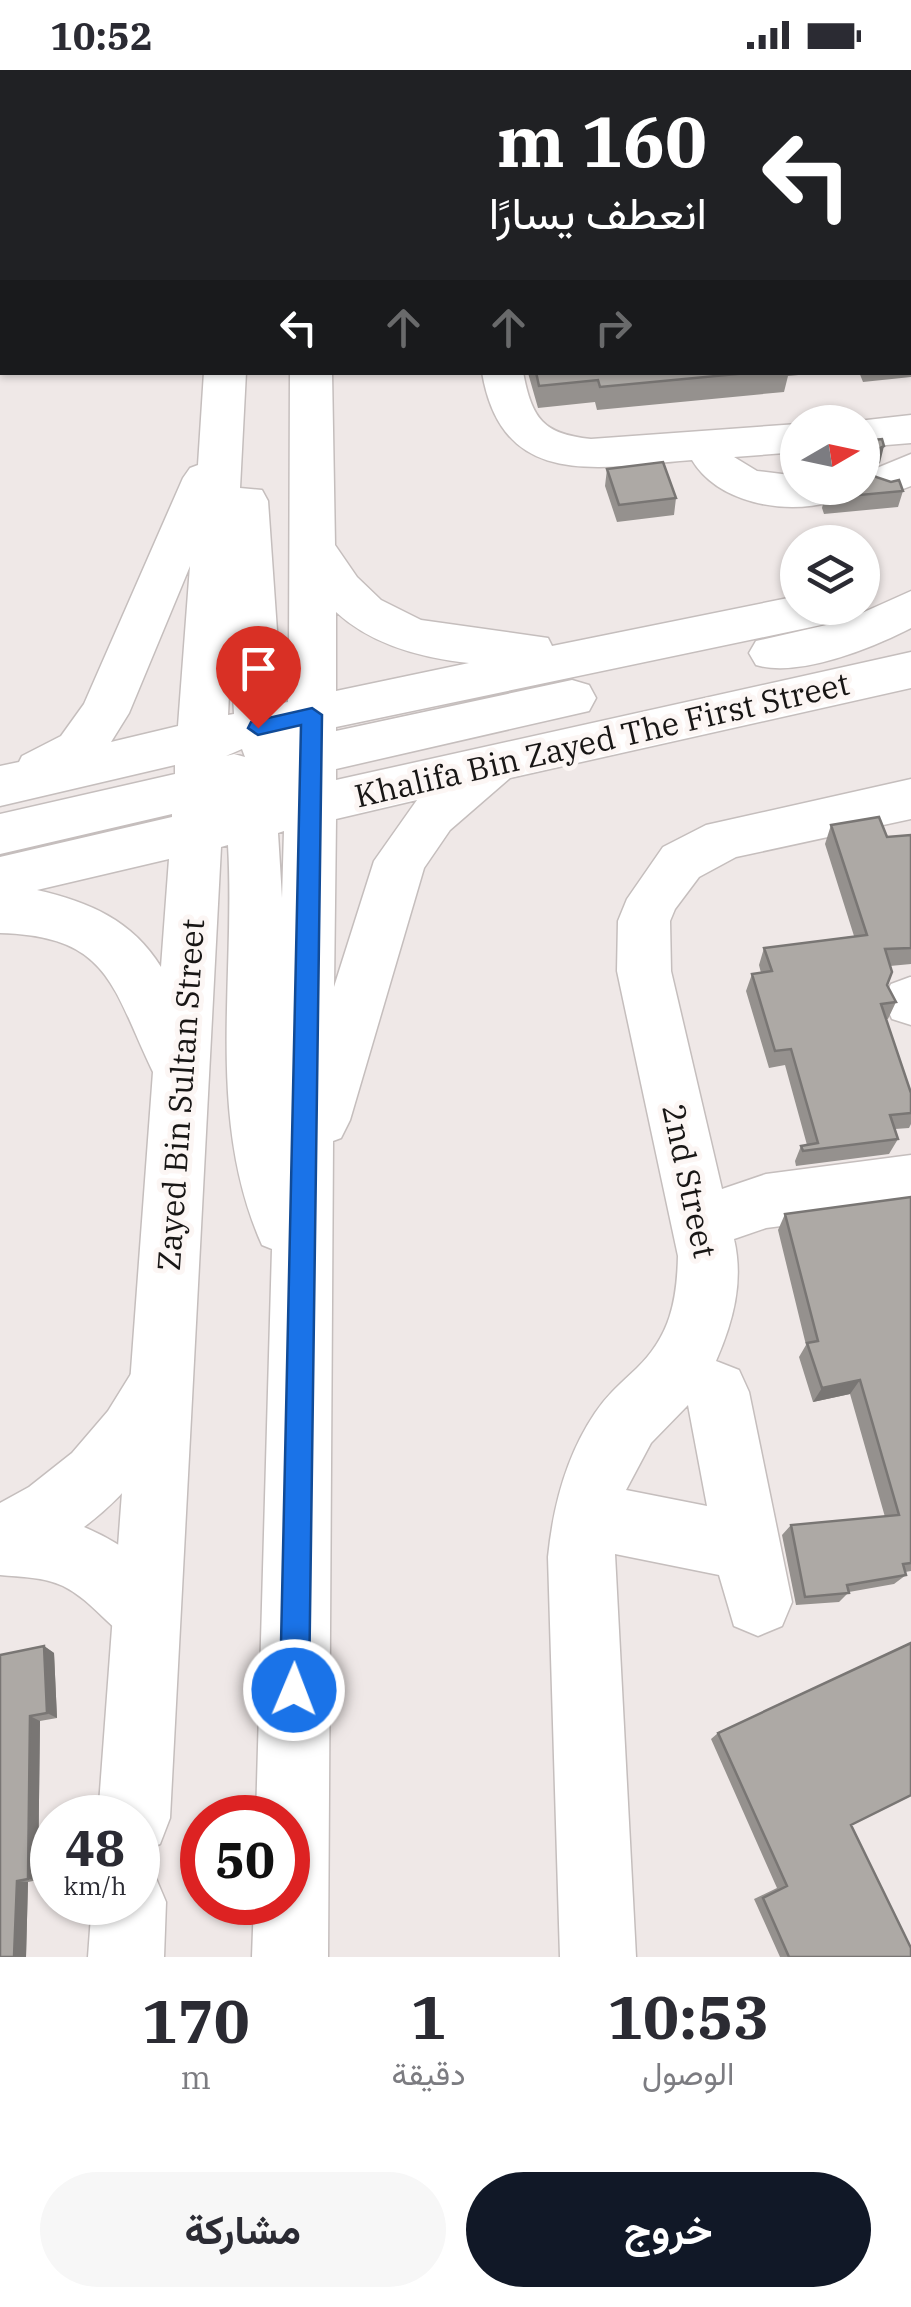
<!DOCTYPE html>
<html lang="ar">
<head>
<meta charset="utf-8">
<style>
	body { margin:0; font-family:"IBM Plex Serif",Vazirmatn,serif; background:#f7f7f7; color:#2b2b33; direction:rtl; height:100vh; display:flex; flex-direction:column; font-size:38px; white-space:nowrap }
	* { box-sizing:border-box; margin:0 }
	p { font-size:32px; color:#7c7c81 }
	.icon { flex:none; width:55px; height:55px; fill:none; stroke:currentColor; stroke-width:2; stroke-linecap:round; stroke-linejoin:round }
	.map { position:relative; height:1887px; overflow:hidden; direction:ltr }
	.sheet { display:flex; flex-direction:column; background:#fff; flex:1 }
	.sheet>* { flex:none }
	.banner { position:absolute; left:0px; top:0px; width:912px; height:305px; box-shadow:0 2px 8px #0004; direction:rtl; background:#202124; color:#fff; overflow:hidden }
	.needle { width:65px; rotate:81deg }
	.buttons { position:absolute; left:780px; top:335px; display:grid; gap:20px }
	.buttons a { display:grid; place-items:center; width:100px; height:100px; border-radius:50%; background:#fff; box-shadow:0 2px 8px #0004; font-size:50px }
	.speed { position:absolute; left:30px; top:1725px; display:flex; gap:20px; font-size:50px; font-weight:700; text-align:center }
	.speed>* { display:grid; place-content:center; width:130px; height:130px; border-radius:50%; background:#fff; box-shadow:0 2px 8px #0004; line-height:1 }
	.speed small { font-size:25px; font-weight:400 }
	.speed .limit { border:15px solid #d22; background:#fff; color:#111 }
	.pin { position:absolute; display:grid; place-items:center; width:85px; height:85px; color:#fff; margin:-102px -42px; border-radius:50% 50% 50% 0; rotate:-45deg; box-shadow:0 0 10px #0007 }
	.pin .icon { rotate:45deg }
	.me { position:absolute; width:110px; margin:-55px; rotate:1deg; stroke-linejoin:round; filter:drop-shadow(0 0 8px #0008) }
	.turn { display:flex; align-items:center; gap:35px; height:210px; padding:0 40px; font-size:45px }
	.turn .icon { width:130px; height:130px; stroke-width:2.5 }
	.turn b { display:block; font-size:70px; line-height:85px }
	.lanes { display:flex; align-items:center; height:95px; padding:0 40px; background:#0003; justify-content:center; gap:50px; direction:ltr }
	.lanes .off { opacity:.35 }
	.eta { display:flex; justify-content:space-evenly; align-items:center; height:170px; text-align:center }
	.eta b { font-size:60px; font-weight:700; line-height:70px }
	.button { display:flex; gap:20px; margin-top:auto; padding:20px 40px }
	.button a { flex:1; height:115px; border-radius:60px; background:#111827; color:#fff; font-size:40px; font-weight:700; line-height:115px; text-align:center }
	.button a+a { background:#f7f7f7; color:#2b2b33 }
	.status { display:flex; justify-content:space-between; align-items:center; height:70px; padding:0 50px; background:#fff; direction:ltr }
	.status svg { height:28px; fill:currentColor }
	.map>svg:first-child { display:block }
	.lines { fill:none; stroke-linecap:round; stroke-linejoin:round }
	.minor-casing { stroke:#c5bebd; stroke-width:3 }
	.major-casing { stroke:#c5bebd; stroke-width:3 }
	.minor { fill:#fff; fill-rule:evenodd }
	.major { fill:#fff; fill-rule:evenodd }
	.wall { fill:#95918e }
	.shaded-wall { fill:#797674 }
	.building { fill:#ada9a5; stroke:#797674; stroke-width:2.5 }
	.route { fill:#1a73e8; stroke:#114b97; stroke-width:2.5 }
	.labels { text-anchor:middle; stroke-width:10; stroke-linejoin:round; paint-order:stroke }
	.street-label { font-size:32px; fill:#181615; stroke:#fcf6f4 }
</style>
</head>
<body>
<div class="status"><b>10:52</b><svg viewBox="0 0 49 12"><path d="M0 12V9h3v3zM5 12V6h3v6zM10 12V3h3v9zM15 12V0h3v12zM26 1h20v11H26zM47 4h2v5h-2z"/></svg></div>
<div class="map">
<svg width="911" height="1887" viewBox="0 0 911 1887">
	<rect width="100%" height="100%" fill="#efe8e7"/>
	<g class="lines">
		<defs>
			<path id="minor" d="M 10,0 L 77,0 L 9,2 Z
				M 151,0 L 185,0 L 185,2 L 151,2 Z
				M 198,0 L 245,0 L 246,2 L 199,2 Z
				M 444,0 L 478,0 L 478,2 L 444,2 Z
				M 910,77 L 911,77 L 911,99 L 910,99 Z
				M 482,302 L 523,302 C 532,349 543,364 591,369 L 798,354 L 798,382 L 734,387 L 757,401 L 798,406 L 798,418 L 835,418 L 837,421 L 830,432 C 784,445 718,433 692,390 C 600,397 502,422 482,302 Z
				M 911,345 L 911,373 L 862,377 L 862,352 L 849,352 Z
				M 911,384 L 911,416 L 887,425 L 872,420 L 865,410 L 872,400 Z
				M 911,709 L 911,749 L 736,787 L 699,807 L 675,839 L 670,851 L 671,901 L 722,1119 L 766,1104 L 911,1085 L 911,1139 L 766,1158 L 734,1169 C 744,1212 733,1252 716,1291 L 739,1300 L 749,1322 L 792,1532 L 782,1556 L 758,1566 L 734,1556 L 719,1505 L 615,1484 L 636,1887 L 560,1887 L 548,1487 C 553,1437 566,1386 595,1343 C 607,1325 622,1312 637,1298 C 670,1266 677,1231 678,1186 L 617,901 L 618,851 L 627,829 L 663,777 L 706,755 ZM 688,1335 L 707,1436 L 626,1420 L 651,1373 Z
				M 910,907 L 911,907 L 911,955 L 892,949 L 883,930 L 891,914 Z
				M 161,1282 L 183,1291 L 192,1313 C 168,1370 134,1420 84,1457 C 126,1475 162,1501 180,1544 L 170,1568 L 146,1578 C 110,1563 97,1533 63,1516 C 44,1507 21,1507 0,1505 L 0,1433 L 29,1417 L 72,1383 L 108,1341 L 139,1291 Z"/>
			<path id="major" d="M 232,0 L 266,0 L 266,2 L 232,2 Z
				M 297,0 L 331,0 L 331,2 L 297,2 Z
				M 204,302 L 246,302 L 240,418 L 262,420 L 268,431 L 282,633 L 288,632 L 289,586 L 290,302 L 332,302 L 335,475 L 357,507 L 381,530 L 421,550 L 548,568 L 552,576 L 798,526 L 798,538 L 844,538 L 837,550 L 821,555 L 336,657 L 336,661 L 572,610 L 589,615 L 596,628 L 589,641 L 336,699 L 336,710 L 911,582 L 911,618 L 510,708 L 450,760 L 424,798 L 350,1050 L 341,1068 L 333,1071 L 328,1887 L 252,1887 L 254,1832 L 288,1832 L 288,1748 L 256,1748 L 272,1179 L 262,1175 C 205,1047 236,909 228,775 L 221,777 L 170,1748 L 160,1774 L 138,1783 L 138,1748 L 98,1748 L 153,1002 C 112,917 110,866 0,863 L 0,787 L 172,747 L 172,744 L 0,784 L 0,744 L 175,704 L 175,695 L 0,736 L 0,696 L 19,692 L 22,686 L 61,666 L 84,634 L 183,408 L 190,398 L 198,395 ZM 190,496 L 178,656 L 111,672 L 129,643 ZM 336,542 C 372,575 421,588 469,593 L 336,621 ZM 231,581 L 234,644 L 228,645 ZM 242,679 L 245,687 L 234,684 L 226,686 ZM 417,730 L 374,791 L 334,917 L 336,749 ZM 284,761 L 282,828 L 278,763 ZM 169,789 L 161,897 C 132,850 89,832 37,820 Z
				M 911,521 L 911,558 C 872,578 799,608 756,595 L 749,583 L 756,571 L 844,551 Z
				M 138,1798 L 155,1806 L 166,1832 L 164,1887 L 88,1887 L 92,1832 L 138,1832 Z"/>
		</defs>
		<use href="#minor" class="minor-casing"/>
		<use href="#major" class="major-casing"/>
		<use href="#minor" class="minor"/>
		<use href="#major" class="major"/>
	</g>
	<path class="wall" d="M 0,0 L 34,0 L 35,2 L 2,2 L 2,163 L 0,163 Z
		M 518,0 L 911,0 L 911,66 L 910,2 L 518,2 Z
		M 910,230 L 911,307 L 863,312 L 859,302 L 910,302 Z
		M 830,302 L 788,306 L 784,322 L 597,340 L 595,332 L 538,338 L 528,303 Z
		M 862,371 L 880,393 L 869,398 L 876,407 L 903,421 L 898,437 L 824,444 L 822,438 L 826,421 L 837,418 Z
		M 607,399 L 676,428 L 674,445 L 617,452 L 605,416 Z
		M 831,755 L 887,767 L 911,765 L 911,894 L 890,896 L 887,915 L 896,932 L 888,949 L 886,949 L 911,1023 L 911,1054 L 909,1058 L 895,1059 L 898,1069 L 889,1084 L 796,1096 L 795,1091 L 801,1076 L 807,1075 L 785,995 L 769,998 L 746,921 L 752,904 L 761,903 L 759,895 L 764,878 L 854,866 L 825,774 Z
		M 911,1127 L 911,1501 L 905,1502 L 906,1505 L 894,1514 L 849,1522 L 839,1532 L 796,1535 L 782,1465 L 791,1455 L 885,1447 L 850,1324 L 813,1332 L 799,1287 L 806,1275 L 778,1160 L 785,1144 Z
		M 44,1576 L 54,1583 L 57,1648 L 40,1651 L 38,1810 L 28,1812 L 26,1887 L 0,1887 L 0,1585 Z
		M 718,1663 L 851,1755 L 911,1887 L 780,1887 L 754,1829 L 777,1818 L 711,1669 Z"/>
	<path class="shaded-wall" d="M 884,376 L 880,393 L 869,398 L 867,396 L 874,381 Z
		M 860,1310 L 850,1324 L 813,1332 L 822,1318 Z
		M 44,1576 L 54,1583 L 57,1648 L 47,1643 Z
		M 30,1646 L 40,1651 L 38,1810 L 28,1809 Z
		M 17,1811 L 28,1812 L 26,1887 L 14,1887 Z"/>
	<path class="building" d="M 0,0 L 30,0 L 30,2 L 2,2 L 2,145 L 0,145 Z
		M 92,0 L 143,0 L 143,2 L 57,2 Z
		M 524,0 L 739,0 L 740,2 L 525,2 Z
		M 895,0 L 911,0 L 911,31 L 910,2 L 897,2 Z
		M 910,230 L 911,230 L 910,285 Z
		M 536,302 L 758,302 L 600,317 L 598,310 L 539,316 Z
		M 882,369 L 884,376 L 874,381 L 867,396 L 876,407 L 891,412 L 899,410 L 903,421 L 828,428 L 826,421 L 837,418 L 862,418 L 862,371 Z
		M 663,392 L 676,428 L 619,435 L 607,399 Z
		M 879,747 L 887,767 L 911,765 L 911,878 L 885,879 L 892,902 L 887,915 L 896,932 L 881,934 L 911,1023 L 911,1043 L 890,1045 L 898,1069 L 803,1081 L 801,1076 L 818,1073 L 791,979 L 775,981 L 752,904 L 772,901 L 764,878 L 867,865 L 831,755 Z
		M 911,1127 L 911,1493 L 903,1494 L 906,1505 L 847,1515 L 849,1523 L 805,1527 L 791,1455 L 899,1445 L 860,1310 L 822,1318 L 807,1273 L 818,1271 L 785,1144 Z
		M 911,1573 L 911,1725 L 851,1755 L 911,1878 L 911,1887 L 789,1887 L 763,1828 L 787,1816 L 718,1663 Z
		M 44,1576 L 47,1643 L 30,1646 L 28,1809 L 17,1811 L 14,1887 L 0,1887 L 0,1585 Z"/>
	<path class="route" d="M 312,638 L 322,645 L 309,1620 L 304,1630 L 294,1634 L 284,1630 L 280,1620 L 301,655 L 258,665 L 248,658 L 251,652 Z"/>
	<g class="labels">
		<g class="street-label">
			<text transform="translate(602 670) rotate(-13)" y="11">Khalifa Bin Zayed The First Street</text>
			<text transform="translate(181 1025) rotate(-86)" y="11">Zayed Bin Sultan Street</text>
			<text transform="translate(689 1111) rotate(78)" y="11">2nd Street</text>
		</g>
	</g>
</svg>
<div class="buttons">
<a><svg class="needle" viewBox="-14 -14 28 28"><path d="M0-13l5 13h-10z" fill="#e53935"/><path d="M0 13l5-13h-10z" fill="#7c7c81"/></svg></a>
<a><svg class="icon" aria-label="layers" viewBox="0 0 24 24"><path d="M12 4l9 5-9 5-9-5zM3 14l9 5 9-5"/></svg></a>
</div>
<div class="speed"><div>48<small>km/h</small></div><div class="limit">50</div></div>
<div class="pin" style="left:258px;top:658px;background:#d93025"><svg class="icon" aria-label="arrive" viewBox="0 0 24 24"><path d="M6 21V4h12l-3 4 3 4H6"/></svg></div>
<svg class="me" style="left:294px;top:1620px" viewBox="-20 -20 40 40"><circle r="17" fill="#1a73e8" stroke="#fff" stroke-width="3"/><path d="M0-11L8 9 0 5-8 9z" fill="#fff"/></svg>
<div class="banner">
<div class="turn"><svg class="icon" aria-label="left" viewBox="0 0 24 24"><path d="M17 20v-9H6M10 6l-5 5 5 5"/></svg><div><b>160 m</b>انعطف يسارًا</div></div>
<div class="lanes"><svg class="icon" aria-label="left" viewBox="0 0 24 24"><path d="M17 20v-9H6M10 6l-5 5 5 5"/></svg><svg class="icon off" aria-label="ahead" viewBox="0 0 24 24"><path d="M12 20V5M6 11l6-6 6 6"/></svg><svg class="icon off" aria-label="ahead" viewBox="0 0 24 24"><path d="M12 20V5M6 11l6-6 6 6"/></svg><svg class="icon off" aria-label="right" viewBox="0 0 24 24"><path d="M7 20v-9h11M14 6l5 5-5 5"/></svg></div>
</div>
</div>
<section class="sheet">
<div class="eta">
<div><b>10:53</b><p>الوصول</p></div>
<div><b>1</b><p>دقيقة</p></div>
<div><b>170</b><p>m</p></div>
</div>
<div class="button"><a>خروج</a><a>مشاركة</a></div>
</section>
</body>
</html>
